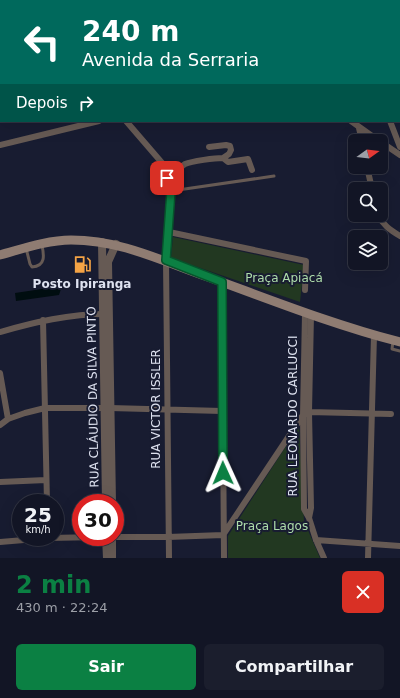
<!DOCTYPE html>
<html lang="pt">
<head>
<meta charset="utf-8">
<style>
	body { margin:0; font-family:"DejaVu Sans",sans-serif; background:#1b1e2d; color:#f1f3f6; height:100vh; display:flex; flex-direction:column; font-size:15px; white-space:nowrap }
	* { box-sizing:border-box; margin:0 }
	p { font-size:13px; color:#9c9fa7 }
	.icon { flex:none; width:22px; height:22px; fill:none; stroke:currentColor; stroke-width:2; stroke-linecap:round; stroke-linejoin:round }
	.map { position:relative; height:558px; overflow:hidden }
	.details { display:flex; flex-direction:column; background:#121525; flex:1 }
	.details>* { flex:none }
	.banner { position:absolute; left:0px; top:0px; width:400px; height:122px; box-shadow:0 4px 16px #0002,0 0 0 1px #313442; background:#00695c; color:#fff; overflow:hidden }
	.needle { width:26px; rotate:75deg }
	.buttons { position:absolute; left:348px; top:134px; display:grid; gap:8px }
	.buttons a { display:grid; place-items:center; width:40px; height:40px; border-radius:6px; background:#121525; box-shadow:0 4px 16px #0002,0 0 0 1px #313442; font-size:20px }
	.speed { position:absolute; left:12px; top:494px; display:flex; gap:8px; font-size:20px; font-weight:700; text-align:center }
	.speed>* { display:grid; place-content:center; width:52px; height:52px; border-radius:50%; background:#121525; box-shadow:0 4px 16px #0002,0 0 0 1px #313442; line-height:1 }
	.speed small { font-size:10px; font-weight:400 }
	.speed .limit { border:6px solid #d22; background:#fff; color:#111 }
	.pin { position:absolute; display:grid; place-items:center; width:34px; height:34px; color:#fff; margin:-17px; border-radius:8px; box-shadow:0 2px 6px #0006 }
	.me { position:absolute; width:44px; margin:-22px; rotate:359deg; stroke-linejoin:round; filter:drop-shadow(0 0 3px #0008) }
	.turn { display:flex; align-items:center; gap:14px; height:84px; padding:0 16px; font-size:18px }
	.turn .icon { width:52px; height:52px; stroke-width:2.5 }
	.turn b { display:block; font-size:28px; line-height:34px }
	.then { display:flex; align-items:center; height:38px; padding:0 16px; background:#0003; gap:8px; font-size:15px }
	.round { display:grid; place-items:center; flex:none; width:42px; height:42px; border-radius:6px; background:#1b1e2d }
	.summary { display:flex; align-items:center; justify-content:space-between; height:68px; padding:0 16px }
	h1 { font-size:24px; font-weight:700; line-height:30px; color:#0b8043 }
	.button { display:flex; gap:8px; margin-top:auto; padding:8px 16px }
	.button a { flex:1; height:46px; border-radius:6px; background:#0b8043; color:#fff; font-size:16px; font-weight:700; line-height:46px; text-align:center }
	.button a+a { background:#1b1e2d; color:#f1f3f6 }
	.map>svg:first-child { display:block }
	.green { fill:#223821 }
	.water { fill:#000d10 }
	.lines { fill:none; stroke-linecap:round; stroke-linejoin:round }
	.service { stroke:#665a54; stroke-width:3 }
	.minor { stroke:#665a54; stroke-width:6 }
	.tertiary { stroke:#665a54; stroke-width:8 }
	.secondary { stroke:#8f7c72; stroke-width:9 }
	.route-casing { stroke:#07532c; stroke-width:10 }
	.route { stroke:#0b8043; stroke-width:7 }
	.labels { text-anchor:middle; stroke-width:4; stroke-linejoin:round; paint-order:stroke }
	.park-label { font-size:12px; fill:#addcaa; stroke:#181c31 }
	.poi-label { font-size:12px; font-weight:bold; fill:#dee2f0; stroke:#181c31 }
	.street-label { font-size:12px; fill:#dee2f0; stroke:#181c31 }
</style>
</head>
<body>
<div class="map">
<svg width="400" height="558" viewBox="0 0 400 558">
	<rect width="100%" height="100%" fill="#181c31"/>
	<path class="green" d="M 173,237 L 304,265 L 300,302 L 171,258 Z
		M 299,426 L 304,521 L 320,558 L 228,558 L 228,536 Z"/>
	<path class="water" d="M 62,286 L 59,295 L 16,301 L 15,293 Z"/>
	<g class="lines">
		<path class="service" d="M 171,191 L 274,176
			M 26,248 L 30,264 L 32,267 C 46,266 44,255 42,245
			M 393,341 L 392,349 L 400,351"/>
		<path class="minor" d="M 50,0 L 50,1
			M 135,0 L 137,1
			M 301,0 L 303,1
			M 124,1 L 131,0
			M 217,1 L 217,0
			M 0,46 L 1,46
			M 126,121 L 163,164 L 171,191 L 166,260 L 169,558
			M 351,121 L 379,141
			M 390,121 L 400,147
			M 359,128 L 362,141
			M 381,142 L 400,155
			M 0,145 L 99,121
			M 209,147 L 226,145 L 230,146 L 231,150 L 229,154 L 223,158
			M 367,167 L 372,189
			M 167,178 C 174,174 179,168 185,164 C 192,161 215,158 223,158 L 228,162 L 248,159 L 252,170
			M 378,215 C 383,225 390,230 400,236
			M 169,232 L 306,261 L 305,290
			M 222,282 L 224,558
			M 305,313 L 303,415 L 304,509 L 309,518 L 316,540 L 324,558
			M 43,320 L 47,503
			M 0,332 C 35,322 69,314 106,314
			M 0,373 L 8,419
			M 0,425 L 8,419 L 25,413 L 45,408 L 110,408 L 222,411
			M 0,482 L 46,480
			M 309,518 L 311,508 L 309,412 L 311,315
			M 115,537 L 168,537 L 223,535 L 303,415 L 309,412 L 391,414
			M 316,540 L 400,546
			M 0,542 L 48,538 L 101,537
			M 368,558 L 374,335"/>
		<path class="tertiary" d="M 102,242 L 106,503
			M 112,503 L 108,262 L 116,244
			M 106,537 L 107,558
			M 112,537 L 112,558"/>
		<path class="secondary" d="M 0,255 C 22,249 48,240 71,240 C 121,240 162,261 208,277 C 271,300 334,325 400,342"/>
	</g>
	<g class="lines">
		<defs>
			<path id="route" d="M 167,178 L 171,191 L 166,260 L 222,282 L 223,473"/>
		</defs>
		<use href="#route" class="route-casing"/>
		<use href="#route" class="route"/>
	</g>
	<defs>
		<symbol id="fuel-bare" viewBox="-9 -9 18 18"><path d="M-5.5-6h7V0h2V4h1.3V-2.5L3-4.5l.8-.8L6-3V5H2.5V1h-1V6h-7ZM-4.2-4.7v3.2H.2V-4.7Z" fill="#f4a345" stroke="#181c31" stroke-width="2.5" paint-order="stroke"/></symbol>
	</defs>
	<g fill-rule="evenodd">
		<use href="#fuel-bare" x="70" y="252" width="25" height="25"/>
	</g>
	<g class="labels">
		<g class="park-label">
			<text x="284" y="282">Praça Apiacá</text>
			<text x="272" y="530">Praça Lagos</text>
		</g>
		<g class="poi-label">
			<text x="82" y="288">Posto Ipiranga</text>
		</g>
		<g class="street-label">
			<text transform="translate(93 397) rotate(-91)" y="4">RUA CLÁUDIO DA SILVA PINTO</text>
			<text transform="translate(156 409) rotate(-90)" y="4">RUA VICTOR ISSLER</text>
			<text transform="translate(293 416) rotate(-90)" y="4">RUA LEONARDO CARLUCCI</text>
		</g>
	</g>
</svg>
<div class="buttons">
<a><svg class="needle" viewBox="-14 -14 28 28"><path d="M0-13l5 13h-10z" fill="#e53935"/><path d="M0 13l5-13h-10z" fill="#9c9fa7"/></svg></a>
<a><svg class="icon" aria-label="search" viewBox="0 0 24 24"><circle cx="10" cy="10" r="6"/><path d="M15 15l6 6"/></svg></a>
<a><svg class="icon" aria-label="layers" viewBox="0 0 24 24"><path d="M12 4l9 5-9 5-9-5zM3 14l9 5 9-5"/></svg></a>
</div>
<div class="speed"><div>25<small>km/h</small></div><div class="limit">30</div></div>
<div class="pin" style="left:167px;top:178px;background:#d93025"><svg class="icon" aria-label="arrive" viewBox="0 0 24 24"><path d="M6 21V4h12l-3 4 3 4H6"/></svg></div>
<svg class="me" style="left:223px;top:473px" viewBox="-20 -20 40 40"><path d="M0-17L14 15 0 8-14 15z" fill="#0b8043" stroke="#fff" stroke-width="4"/></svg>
<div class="banner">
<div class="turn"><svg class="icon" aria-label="left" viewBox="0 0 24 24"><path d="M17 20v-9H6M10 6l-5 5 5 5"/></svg><div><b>240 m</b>Avenida da Serraria</div></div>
<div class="then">Depois<svg class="icon" aria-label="right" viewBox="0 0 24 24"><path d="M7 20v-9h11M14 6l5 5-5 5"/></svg></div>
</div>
</div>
<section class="details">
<div class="summary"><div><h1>2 min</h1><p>430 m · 22:24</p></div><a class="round" style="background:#d93025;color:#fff"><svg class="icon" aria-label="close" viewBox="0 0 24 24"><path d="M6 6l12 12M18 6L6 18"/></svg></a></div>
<div class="button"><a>Sair</a><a>Compartilhar</a></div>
</section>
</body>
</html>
